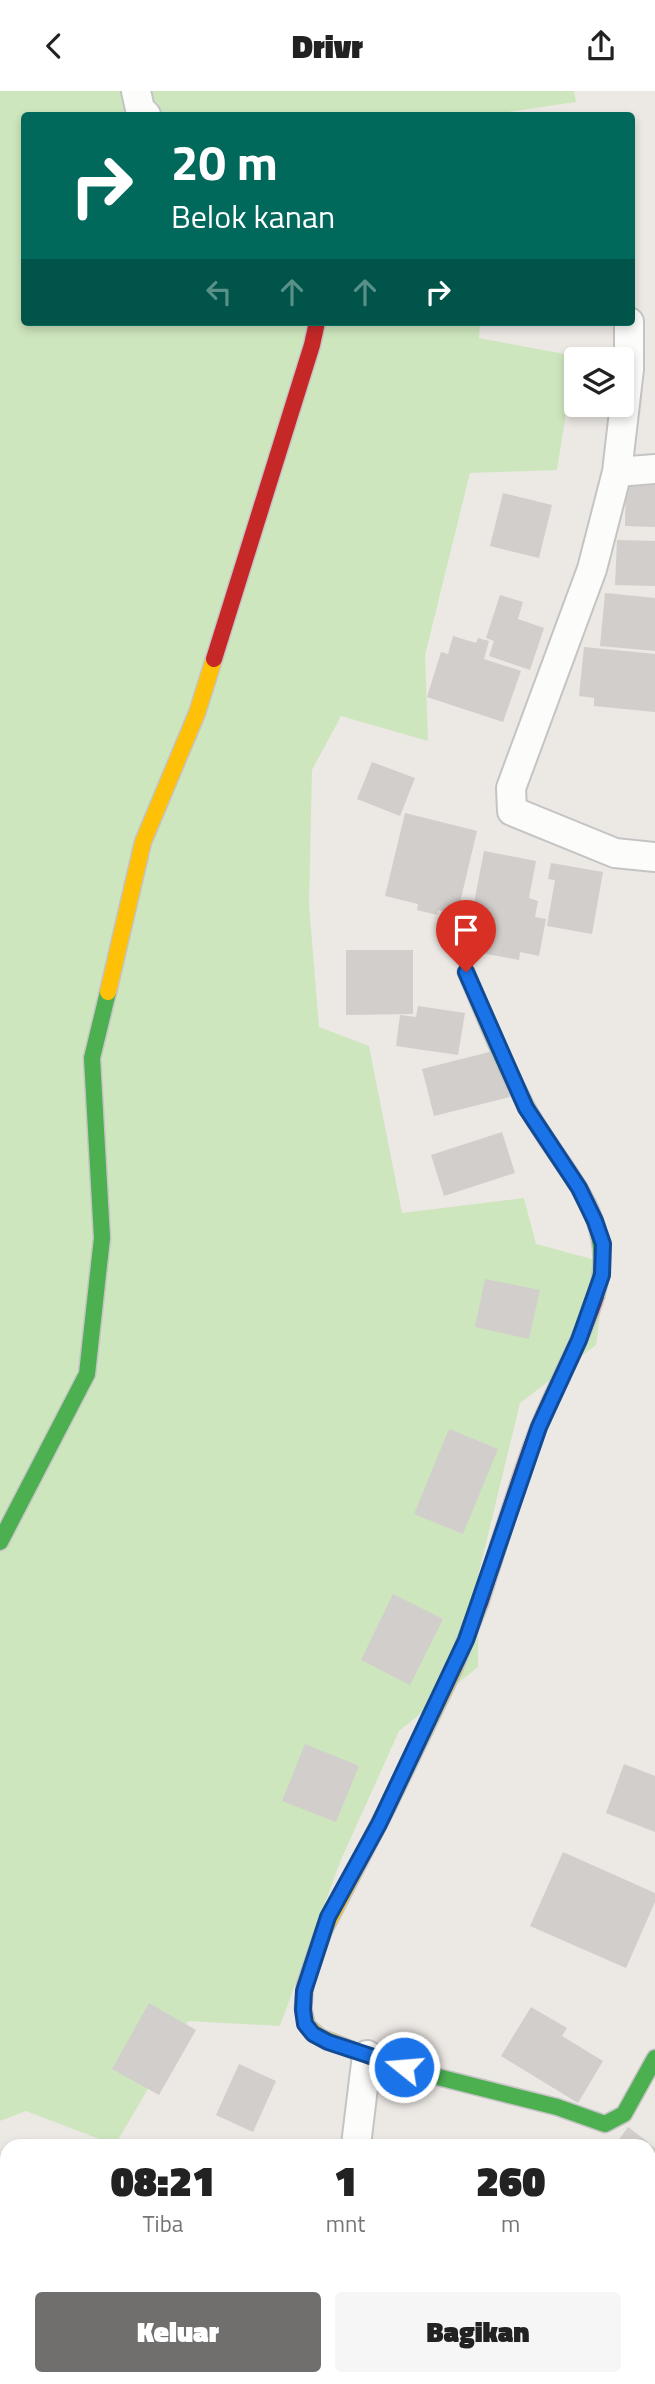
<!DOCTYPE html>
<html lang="id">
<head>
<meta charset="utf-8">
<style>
	body { margin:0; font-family:"Titillium Web",sans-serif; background:#f6f6f6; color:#222; height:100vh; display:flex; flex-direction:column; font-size:26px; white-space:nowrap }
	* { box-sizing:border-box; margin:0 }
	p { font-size:23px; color:#767676 }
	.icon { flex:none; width:38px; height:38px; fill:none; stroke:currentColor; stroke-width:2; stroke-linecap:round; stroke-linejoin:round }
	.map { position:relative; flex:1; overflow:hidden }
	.panel { position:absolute; left:0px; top:2048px; width:656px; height:247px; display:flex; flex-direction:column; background:#fff; border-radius:21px 21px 0 0; box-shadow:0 4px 10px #0003 }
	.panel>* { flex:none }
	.hud { position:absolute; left:21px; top:21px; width:614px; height:214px; border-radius:7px; box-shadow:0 4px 10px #0003; background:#00695c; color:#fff; overflow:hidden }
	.buttons { position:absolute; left:564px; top:256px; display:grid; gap:14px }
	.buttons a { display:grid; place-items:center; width:70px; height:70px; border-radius:7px; background:#fff; box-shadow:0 4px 10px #0003; font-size:35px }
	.pin { position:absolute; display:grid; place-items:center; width:60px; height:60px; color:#fff; margin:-72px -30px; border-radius:50% 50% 50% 0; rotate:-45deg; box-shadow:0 0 7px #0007 }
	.pin .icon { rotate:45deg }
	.me { position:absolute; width:77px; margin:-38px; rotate:287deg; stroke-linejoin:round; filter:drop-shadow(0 0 5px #0008) }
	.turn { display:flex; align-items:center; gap:24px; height:147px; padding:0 35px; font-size:32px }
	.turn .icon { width:91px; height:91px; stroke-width:2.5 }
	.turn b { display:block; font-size:49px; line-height:60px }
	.lanes { display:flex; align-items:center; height:66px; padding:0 35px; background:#0003; justify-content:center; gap:35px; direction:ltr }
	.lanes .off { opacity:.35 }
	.eta { display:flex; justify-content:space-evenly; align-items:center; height:119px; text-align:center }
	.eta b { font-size:42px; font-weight:800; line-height:49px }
	.cta { display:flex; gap:14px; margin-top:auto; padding:14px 35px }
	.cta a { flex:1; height:80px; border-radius:7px; background:#706f6e; color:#fff; font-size:28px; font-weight:800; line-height:80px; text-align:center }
	.cta a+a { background:#f6f6f6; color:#222 }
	header { display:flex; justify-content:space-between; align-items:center; height:91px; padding:0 35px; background:#fff; font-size:32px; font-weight:800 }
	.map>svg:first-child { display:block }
	.green { fill:#cee6be }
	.building { fill:#d1cecb }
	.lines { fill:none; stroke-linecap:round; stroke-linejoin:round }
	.street-casing { stroke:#c5c4c5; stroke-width:32 }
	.fast-casing { stroke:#c5c4c5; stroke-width:19 }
	.slow-casing { stroke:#c5c4c5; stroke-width:19 }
	.jam-casing { stroke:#c5c4c5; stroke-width:19 }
	.street { stroke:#fcfcfb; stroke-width:28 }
	.fast { stroke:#4caf50; stroke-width:16 }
	.slow { stroke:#ffc107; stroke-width:16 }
	.jam { stroke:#c62828; stroke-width:16 }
	.route-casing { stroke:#114b97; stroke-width:18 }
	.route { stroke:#1a73e8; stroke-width:12 }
</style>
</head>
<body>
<header><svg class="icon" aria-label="back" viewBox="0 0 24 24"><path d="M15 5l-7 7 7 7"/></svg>Drivr<svg class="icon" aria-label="share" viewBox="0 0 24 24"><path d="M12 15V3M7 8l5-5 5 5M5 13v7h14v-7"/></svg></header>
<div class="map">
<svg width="655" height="2293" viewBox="0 0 655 2293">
	<rect width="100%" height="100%" fill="#ece8e4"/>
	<path class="green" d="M 0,0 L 574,0 L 576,11 L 488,24 L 24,24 L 24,231 L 480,231 L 479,247 L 575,265 L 557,379 L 470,382 L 425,564 L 428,650 L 341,625 L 312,679 L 309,813 L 319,936 L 369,955 L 402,1122 L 524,1107 L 536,1153 L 607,1172 L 596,1254 L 520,1312 L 478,1485 L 478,1576 L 399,1640 L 340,1771 L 280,1935 L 188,1930 L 115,2054 L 26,2020 L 0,2030 Z
		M 0,2082 L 7,2085 L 7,2287 L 42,2287 L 33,2293 L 0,2293 Z
		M 655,2209 L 655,2293 L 409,2293 L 411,2287 L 649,2287 L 649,2215 Z"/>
	<path class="building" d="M 626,392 L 655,392 L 655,436 L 625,435 Z
		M 503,402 L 552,414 L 539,467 L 490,455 Z
		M 617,449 L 655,450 L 655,495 L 615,494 Z
		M 605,502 L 655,507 L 655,560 L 600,555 Z
		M 500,504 L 523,511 L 518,528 L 544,537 L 530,579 L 489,565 L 494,550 L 486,547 Z
		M 453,545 L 476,552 L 478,547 L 489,550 L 484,568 L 521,580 L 503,631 L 427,606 L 441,561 L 448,563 Z
		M 584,556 L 655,563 L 655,621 L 594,615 L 594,607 L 579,605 Z
		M 372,671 L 415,687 L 400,725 L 357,708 Z
		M 405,722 L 477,740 L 457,824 L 438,819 L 437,824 L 417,819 L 418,813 L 385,805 Z
		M 484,760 L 536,770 L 529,807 L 538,810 L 535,826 L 546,828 L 539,865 L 520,861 L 519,869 L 465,859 Z
		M 551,772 L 603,781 L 592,843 L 547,835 L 555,789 L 548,788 Z
		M 346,859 L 413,859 L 413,923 L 346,924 Z
		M 418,915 L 465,922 L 458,964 L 396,955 L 400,924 L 416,926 Z
		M 497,959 L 510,1006 L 434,1025 L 422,978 Z
		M 502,1041 L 515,1082 L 444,1105 L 431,1064 Z
		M 485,1188 L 540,1199 L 529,1248 L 475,1236 Z
		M 449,1338 L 498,1358 L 463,1443 L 414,1423 Z
		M 393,1503 L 443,1528 L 410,1594 L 361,1569 Z
		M 305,1653 L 359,1675 L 336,1731 L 282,1710 Z
		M 624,1673 L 655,1685 L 655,1741 L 606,1722 Z
		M 563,1761 L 655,1802 L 655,1811 L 626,1877 L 530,1835 Z
		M 149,1912 L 196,1939 L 159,2004 L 112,1978 Z
		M 531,1916 L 567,1937 L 562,1945 L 603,1970 L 578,2012 L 501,1965 Z
		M 239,1973 L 276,1990 L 253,2041 L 216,2024 Z
		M 628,2036 L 648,2051 L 645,2054 L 615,2054 Z
		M 649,2053 L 655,2057 L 655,2144 L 649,2151 Z
		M 133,2287 L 184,2287 L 182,2293 L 148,2293 Z"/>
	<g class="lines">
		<defs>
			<path id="street" d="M 136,0 L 140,18 L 146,24
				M 629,231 L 629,278 L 617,381 L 592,478 L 511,697 L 512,720 L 615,762 L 655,766
				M 617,381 L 655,378
				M 356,2054 L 367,1964"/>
			<path id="fast" d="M 466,881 C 485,925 502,970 525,1013 C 559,1078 621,1125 596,1205
				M 0,1451 L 87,1283 L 102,1147 L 92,967 L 108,901
				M 370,1966 L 422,1982 L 557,2016 L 605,2033 L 624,2023 L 655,1967"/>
			<path id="slow" d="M 108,901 L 143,751 L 197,622 L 214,568
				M 370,1966 L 320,1946 L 307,1935 L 303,1917 L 305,1894 L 324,1839 L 387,1717 L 454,1578 L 480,1512"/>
			<path id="jam" d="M 214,568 L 312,254 L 317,231
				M 480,1512 C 499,1454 516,1395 538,1338 C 556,1293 581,1252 596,1205"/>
		</defs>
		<use href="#street" class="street-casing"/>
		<use href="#fast" class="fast-casing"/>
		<use href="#slow" class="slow-casing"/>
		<use href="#jam" class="jam-casing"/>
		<use href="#street" class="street"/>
		<use href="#fast" class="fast"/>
		<use href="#slow" class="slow"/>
		<use href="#jam" class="jam"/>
	</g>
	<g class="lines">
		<defs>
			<path id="route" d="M 404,1976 L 328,1951 L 313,1943 L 305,1933 L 303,1919 L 304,1900 L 328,1826 L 379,1733 L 466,1549 L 539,1336 L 579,1249 L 602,1184 L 603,1153 L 595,1130 L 579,1097 L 526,1017 L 466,881"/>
		</defs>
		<use href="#route" class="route-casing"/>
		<use href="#route" class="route"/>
	</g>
</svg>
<div class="buttons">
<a><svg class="icon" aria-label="layers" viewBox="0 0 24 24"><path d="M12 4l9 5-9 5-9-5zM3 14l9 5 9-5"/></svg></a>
</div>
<div class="pin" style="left:466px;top:881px;background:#d93025"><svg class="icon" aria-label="arrive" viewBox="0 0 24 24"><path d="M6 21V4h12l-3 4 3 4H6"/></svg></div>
<svg class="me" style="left:404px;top:1976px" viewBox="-20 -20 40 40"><circle r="17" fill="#1a73e8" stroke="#fff" stroke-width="3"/><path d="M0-11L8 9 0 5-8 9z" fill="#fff"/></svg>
<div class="hud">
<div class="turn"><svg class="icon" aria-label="right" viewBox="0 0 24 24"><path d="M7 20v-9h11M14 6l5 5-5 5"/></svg><div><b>20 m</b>Belok kanan</div></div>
<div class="lanes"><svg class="icon off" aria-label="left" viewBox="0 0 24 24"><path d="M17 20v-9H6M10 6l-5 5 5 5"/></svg><svg class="icon off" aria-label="ahead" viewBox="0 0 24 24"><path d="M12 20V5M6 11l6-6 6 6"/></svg><svg class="icon off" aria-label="ahead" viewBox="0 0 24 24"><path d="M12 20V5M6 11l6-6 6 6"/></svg><svg class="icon" aria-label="right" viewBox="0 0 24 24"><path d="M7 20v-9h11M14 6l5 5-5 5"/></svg></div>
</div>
<section class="panel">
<div class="eta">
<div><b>08:21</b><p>Tiba</p></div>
<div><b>1</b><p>mnt</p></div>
<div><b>260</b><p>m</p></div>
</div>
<div class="cta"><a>Keluar</a><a>Bagikan</a></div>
</section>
</div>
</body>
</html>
